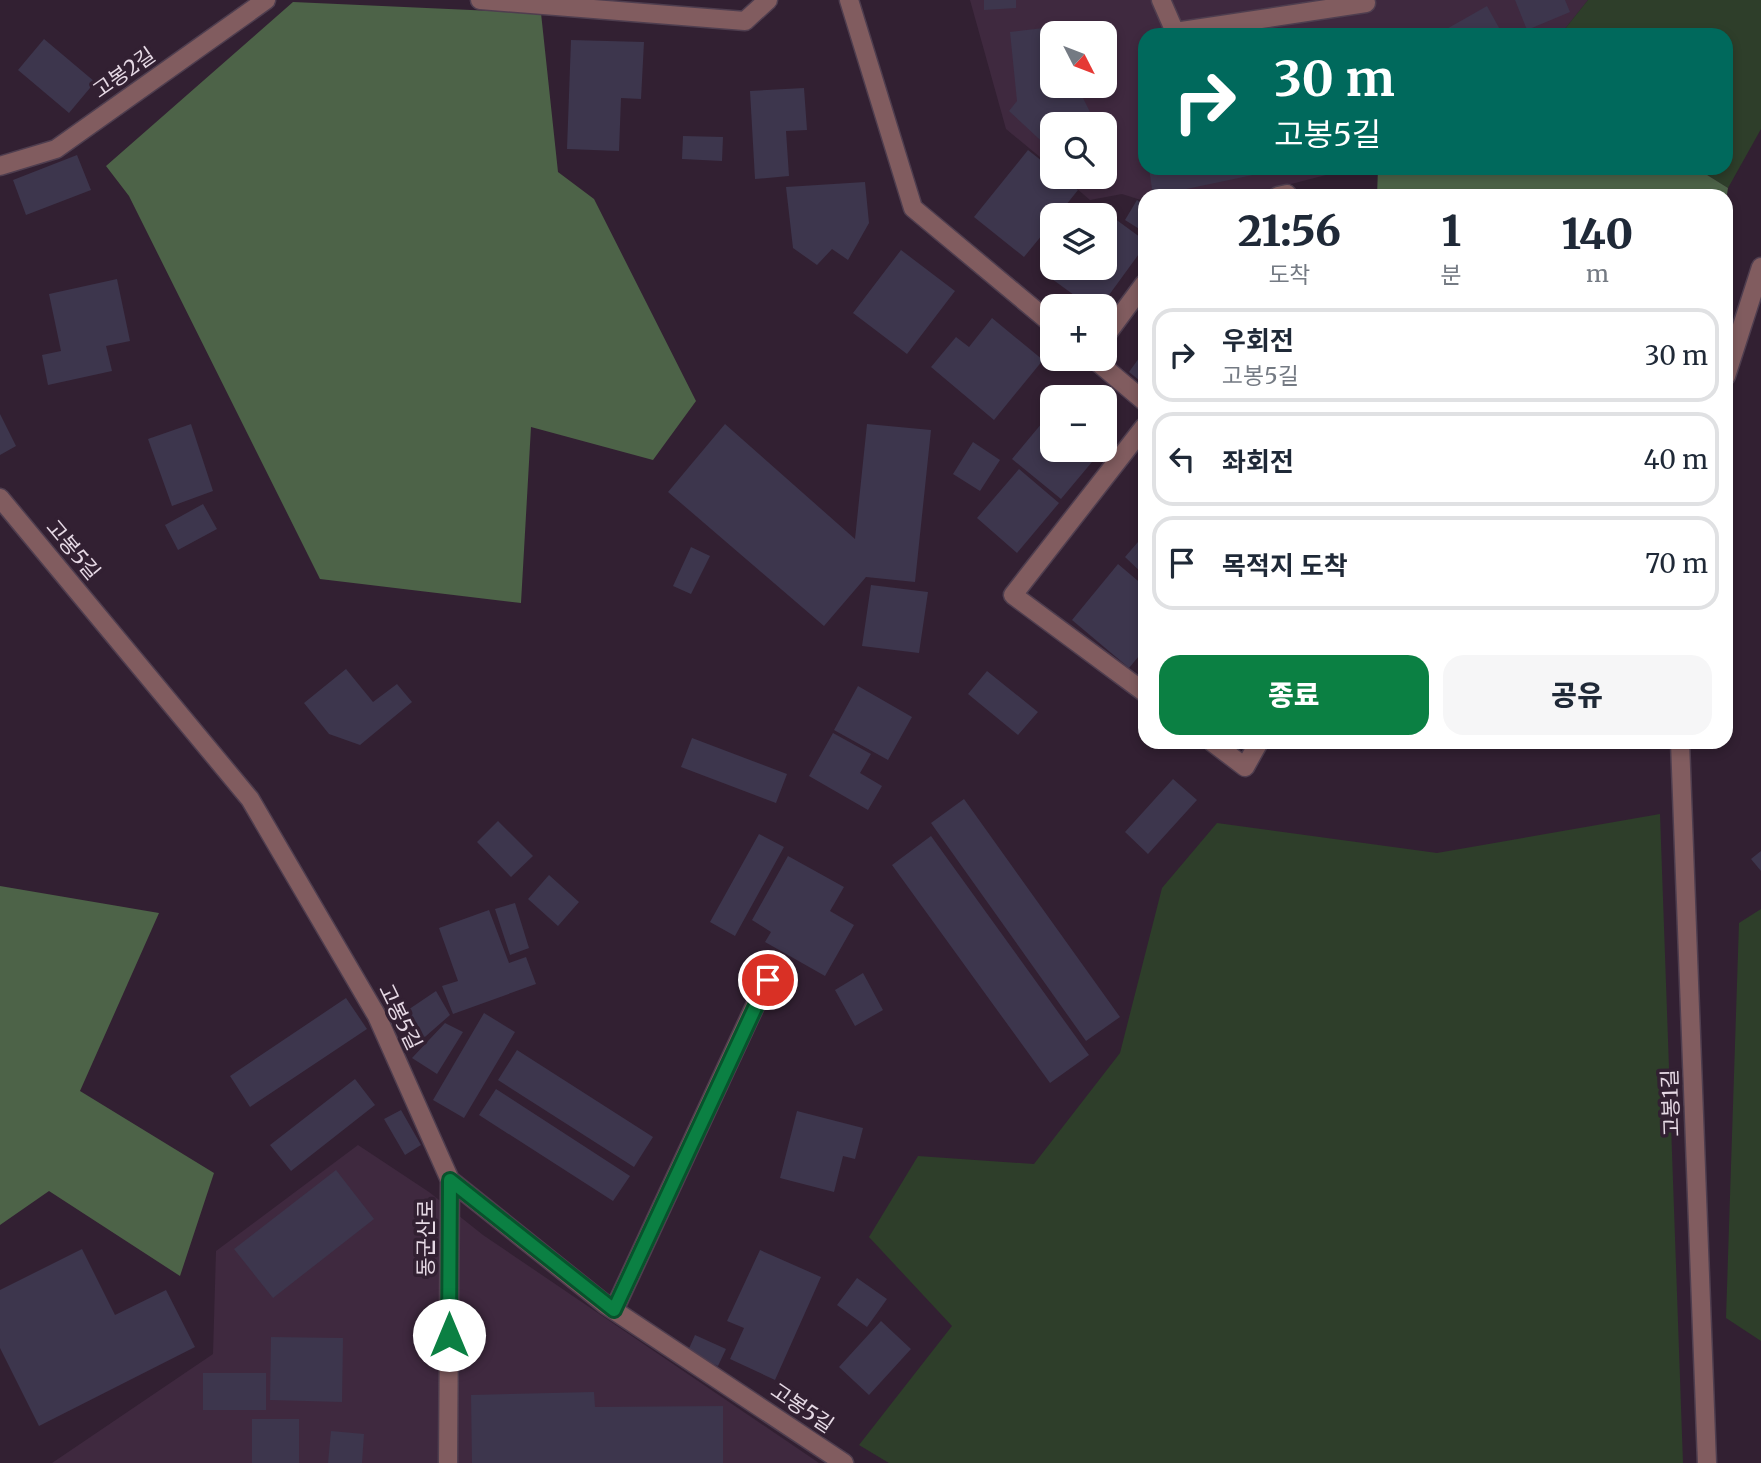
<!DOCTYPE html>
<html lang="ko">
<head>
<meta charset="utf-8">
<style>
	body { margin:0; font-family:Merriweather,"Noto Sans KR",serif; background:#f6f6f7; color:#1f2937; height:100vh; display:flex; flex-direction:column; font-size:26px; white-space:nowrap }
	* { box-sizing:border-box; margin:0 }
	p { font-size:23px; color:#747a83 }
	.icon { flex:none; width:38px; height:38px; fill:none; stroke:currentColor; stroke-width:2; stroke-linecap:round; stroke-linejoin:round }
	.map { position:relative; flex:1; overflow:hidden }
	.side { position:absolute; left:1138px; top:189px; width:595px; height:560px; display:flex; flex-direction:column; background:#fff; border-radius:21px; box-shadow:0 4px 10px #0003 }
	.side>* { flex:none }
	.banner { position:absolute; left:1138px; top:28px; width:595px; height:147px; border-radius:21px; box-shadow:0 4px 10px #0003; background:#00695c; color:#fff; overflow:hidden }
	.needle { width:46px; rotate:132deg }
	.controls { position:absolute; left:1040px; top:21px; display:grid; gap:14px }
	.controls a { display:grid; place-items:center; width:77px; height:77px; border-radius:14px; background:#fff; box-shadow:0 4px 10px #0003; font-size:35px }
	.pin { position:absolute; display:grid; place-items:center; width:60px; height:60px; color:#fff; margin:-30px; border:4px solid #fff; border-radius:50%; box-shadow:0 2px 7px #0007 }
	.me { position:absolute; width:77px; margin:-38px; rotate:0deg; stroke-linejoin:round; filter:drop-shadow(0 0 5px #0008) }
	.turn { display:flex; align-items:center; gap:24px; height:147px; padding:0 21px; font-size:32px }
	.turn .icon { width:91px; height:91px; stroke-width:2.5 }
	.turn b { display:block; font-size:49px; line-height:60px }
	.eta { display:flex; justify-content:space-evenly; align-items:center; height:119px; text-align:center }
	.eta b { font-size:42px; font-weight:800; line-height:49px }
	.button { display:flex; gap:14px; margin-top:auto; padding:14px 21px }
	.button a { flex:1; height:80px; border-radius:21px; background:#0b8043; color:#fff; font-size:28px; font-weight:800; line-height:80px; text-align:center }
	.button a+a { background:#f6f6f7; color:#1f2937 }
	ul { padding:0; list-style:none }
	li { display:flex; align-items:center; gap:21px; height:94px; margin:0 14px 10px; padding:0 7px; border:4px solid #e0e1e3; border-radius:21px }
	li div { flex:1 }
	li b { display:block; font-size:26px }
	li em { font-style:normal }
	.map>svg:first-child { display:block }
	.built { fill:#3f293f; fill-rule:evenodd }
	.green { fill:#2e3e2a }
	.forest { fill:#4d6348 }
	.building { fill:#3d364d }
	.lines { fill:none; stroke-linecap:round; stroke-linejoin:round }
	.service-casing { stroke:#4f3e4f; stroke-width:21 }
	.minor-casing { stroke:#4f3e4f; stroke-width:21 }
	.service { stroke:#815c5f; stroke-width:18 }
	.minor { stroke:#815c5f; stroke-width:18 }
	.route-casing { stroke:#07532c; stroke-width:18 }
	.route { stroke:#0b8043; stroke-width:12 }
	.labels { text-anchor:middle; stroke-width:7; stroke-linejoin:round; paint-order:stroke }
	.street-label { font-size:21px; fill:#e6d9e5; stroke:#322032 }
</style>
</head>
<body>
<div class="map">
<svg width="1761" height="1463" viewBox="0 0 1761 1463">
	<rect width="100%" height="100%" fill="#322032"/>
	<path class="built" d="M 970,0 L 1588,0 L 1560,35 L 1144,35 L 1144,168 L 1353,168 L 1245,196 L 1144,196 L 1144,201 L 1122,194 L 1090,200 L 1063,177 L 1104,177 L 1104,124 L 1052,124 L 1052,167 L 1006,129 ZM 1052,33 L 1104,33 L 1104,86 L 1052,86 Z
		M 358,1145 L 429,1192 L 483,1235 L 819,1463 L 52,1463 L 213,1354 L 216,1251 Z"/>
	<path class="green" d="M 1588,0 L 1761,0 L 1761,129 L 1728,188 L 1696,168 L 1726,168 L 1726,35 L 1560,35 Z
		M 1660,814 L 1683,1463 L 889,1463 L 859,1445 L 952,1326 L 869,1237 L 918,1156 L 1034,1164 L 1120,1053 L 1162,888 L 1217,823 L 1437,853 Z
		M 1761,909 L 1761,1341 L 1726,1318 L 1739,923 Z"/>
	<path class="forest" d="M 293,2 L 541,13 L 558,172 L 594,199 L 696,401 L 653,460 L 531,427 L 521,603 L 320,579 L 129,196 L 106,166 Z
		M 1378,168 L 1696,168 L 1728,188 L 1726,201 L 1726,196 L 1377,196 Z
		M 0,886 L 159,913 L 80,1091 L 214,1173 L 180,1276 L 49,1191 L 0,1225 Z"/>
	<path class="building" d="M 984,0 L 1016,0 L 1016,8 L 984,10 Z
		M 1515,0 L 1565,0 L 1570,12 L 1527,30 Z
		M 1487,6 L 1503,35 L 1436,35 Z
		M 1086,23 L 1087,33 L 1052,33 L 1052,86 L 1093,86 L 1094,92 L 1081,94 L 1096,124 L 1052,124 L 1052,151 L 1009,111 L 1017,101 L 1010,32 Z
		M 44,39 L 95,82 L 69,113 L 18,70 Z
		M 571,40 L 644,42 L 641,99 L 621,98 L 619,151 L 567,149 Z
		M 804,88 L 807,130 L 786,131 L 789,176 L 755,179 L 750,91 Z
		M 1144,102 L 1144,131 L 1143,131 L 1139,105 Z
		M 683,136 L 723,137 L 722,161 L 682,159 Z
		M 1104,141 L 1113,160 L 1104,171 Z
		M 1028,150 L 1052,169 L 1052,177 L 1061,177 L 1078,190 L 1058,215 L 1052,215 L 1052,223 L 1024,257 L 974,217 Z
		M 77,155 L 91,190 L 26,215 L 13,180 Z
		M 1149,168 L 1281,168 L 1281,169 L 1153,196 Z
		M 1079,177 L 1099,177 L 1090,187 Z
		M 865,182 L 869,223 L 848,260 L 832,249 L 817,265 L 793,248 L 786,187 Z
		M 1137,200 L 1144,205 L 1144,232 L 1125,220 Z
		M 1103,210 L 1144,240 L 1144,247 L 1101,306 L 1089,306 L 1052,279 L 1061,268 L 1104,268 L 1104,215 L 1100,215 Z
		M 901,250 L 955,291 L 907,354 L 853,313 Z
		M 117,279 L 130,341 L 106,346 L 112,371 L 48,385 L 42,355 L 61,351 L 49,294 Z
		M 992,318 L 1043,360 L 994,420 L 931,367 L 956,337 L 969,347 Z
		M 1144,351 L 1144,384 L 1129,372 Z
		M 1052,411 L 1052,450 L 1102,450 L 1061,499 L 1012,459 Z
		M 0,414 L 16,446 L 0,455 Z
		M 191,424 L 213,491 L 172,506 L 148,439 Z
		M 725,424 L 855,539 L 867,424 L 931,430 L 915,582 L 866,577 L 824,626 L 668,492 Z
		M 973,442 L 1000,460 L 980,491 L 953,474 Z
		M 1019,469 L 1059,503 L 1017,553 L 977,518 Z
		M 203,504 L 217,529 L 178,550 L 165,525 Z
		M 1144,535 L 1144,575 L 1125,557 Z
		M 691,547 L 710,556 L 691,594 L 673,586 Z
		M 1118,564 L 1144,586 L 1144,650 L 1129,668 L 1072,620 Z
		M 871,585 L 928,592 L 919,653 L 862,646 Z
		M 346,669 L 373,702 L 397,684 L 412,702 L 360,745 L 329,734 L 304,703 Z
		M 987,671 L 1038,712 L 1018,735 L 968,694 Z
		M 858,686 L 912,717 L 888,760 L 834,730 Z
		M 833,733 L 871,754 L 860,773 L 882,786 L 868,810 L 809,776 Z
		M 692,738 L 787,774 L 776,803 L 681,767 Z
		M 1173,779 L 1197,800 L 1148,854 L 1125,832 Z
		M 964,799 L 1120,1017 L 1086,1041 L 931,823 Z
		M 498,821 L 533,856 L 511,877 L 477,842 Z
		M 759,834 L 784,847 L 735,936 L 710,922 Z
		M 931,836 L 1089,1055 L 1050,1083 L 892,865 Z
		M 1761,851 L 1761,871 L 1751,859 Z
		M 788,856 L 844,887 L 830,911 L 854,925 L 825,976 L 765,942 L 771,932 L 752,920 Z
		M 549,875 L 579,902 L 558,926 L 528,899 Z
		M 515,903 L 529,948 L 510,955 L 495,909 Z
		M 489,910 L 509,963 L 526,957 L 536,984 L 453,1014 L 442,986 L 458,981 L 439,928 Z
		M 863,973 L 883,1010 L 855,1026 L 835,990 Z
		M 436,991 L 450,1015 L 410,1050 L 396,1018 Z
		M 346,998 L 367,1029 L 250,1107 L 230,1076 Z
		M 484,1013 L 515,1032 L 464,1118 L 433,1100 Z
		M 445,1023 L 463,1032 L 437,1074 L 412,1058 Z
		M 517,1050 L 653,1137 L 634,1167 L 498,1080 Z
		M 355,1079 L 375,1105 L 291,1171 L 270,1145 Z
		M 496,1089 L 630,1176 L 613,1201 L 479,1115 Z
		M 401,1110 L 421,1145 L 405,1155 L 384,1119 Z
		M 797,1111 L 863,1128 L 855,1159 L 843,1156 L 834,1192 L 780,1178 Z
		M 336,1170 L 374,1219 L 273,1298 L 234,1249 Z
		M 82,1249 L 115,1315 L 166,1290 L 195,1347 L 39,1426 L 0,1348 L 0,1290 Z
		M 760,1250 L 821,1277 L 775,1380 L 730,1359 L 744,1328 L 727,1321 Z
		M 857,1278 L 887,1299 L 867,1327 L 837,1305 Z
		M 881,1321 L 911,1349 L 869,1395 L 839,1367 Z
		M 695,1335 L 726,1349 L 718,1366 L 687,1353 Z
		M 271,1337 L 343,1338 L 342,1402 L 270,1400 Z
		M 203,1373 L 266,1373 L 266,1410 L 203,1410 Z
		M 594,1392 L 595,1407 L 723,1406 L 723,1463 L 472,1463 L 471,1395 Z
		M 252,1419 L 299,1419 L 299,1463 L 252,1463 Z
		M 331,1431 L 364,1434 L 362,1463 L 328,1463 Z"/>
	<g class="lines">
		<defs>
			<path id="service" d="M 1161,0 L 1175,32 L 1366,3
				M 1278,196 L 1287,194
				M 1104,338 L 1144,284"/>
			<path id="minor" d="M 480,0 L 745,21 L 768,0
				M 849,0 L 913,208 L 1052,324
				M 0,166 L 56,149 L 266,0
				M 1094,359 L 1144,401
				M 1726,376 L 1761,267
				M 1144,427 L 1013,595 L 1144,692
				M 0,498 L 250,799 L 377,1016 L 450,1180 L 606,1305 L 844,1463
				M 1212,742 L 1245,767 L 1259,742
				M 1680,742 L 1707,1463
				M 614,1310 L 767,980
				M 448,1463 L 450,1180"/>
		</defs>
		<use href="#service" class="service-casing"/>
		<use href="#minor" class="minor-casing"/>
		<use href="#service" class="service"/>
		<use href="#minor" class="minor"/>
	</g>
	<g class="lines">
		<defs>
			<path id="route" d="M 449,1335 L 450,1180 L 614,1310 L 768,980"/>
		</defs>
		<use href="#route" class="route-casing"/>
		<use href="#route" class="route"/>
	</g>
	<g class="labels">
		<g class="street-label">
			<text transform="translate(124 73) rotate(-35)" y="7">고봉2길</text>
			<text transform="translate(73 550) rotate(50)" y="7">고봉5길</text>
			<text transform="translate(400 1017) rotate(64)" y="7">고봉5길</text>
			<text transform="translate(1671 1103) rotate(-92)" y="7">고봉1길</text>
			<text transform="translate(426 1238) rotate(-90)" y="7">동군산로</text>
			<text transform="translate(802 1408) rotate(34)" y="7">고봉5길</text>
		</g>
	</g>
</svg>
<div class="controls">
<a><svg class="needle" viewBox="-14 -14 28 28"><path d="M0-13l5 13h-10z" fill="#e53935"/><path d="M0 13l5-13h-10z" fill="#747a83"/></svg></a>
<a><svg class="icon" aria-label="search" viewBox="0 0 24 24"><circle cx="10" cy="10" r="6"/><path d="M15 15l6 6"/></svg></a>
<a><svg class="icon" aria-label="layers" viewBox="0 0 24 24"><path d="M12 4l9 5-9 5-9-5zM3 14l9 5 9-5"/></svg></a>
<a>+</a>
<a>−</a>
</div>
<div class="pin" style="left:768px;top:980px;background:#d93025"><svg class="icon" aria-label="arrive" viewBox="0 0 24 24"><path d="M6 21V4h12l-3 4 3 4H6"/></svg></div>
<svg class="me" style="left:449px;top:1335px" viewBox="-20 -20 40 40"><circle r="19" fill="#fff"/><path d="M0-13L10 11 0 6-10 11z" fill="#0b8043"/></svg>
<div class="banner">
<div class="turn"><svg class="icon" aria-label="right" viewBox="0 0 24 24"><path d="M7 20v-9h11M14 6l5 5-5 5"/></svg><div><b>30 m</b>고봉5길</div></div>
</div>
<section class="side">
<div class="eta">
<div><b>21:56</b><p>도착</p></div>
<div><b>1</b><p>분</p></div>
<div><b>140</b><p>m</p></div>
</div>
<ul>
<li><svg class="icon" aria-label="right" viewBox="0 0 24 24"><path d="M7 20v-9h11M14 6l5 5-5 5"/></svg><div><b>우회전</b><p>고봉5길</p></div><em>30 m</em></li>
<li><svg class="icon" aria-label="left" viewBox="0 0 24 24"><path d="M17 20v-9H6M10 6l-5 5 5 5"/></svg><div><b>좌회전</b></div><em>40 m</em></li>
<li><svg class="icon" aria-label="arrive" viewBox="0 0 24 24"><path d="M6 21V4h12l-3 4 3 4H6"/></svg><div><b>목적지 도착</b></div><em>70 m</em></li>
</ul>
<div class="button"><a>종료</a><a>공유</a></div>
</section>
</div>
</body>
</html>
